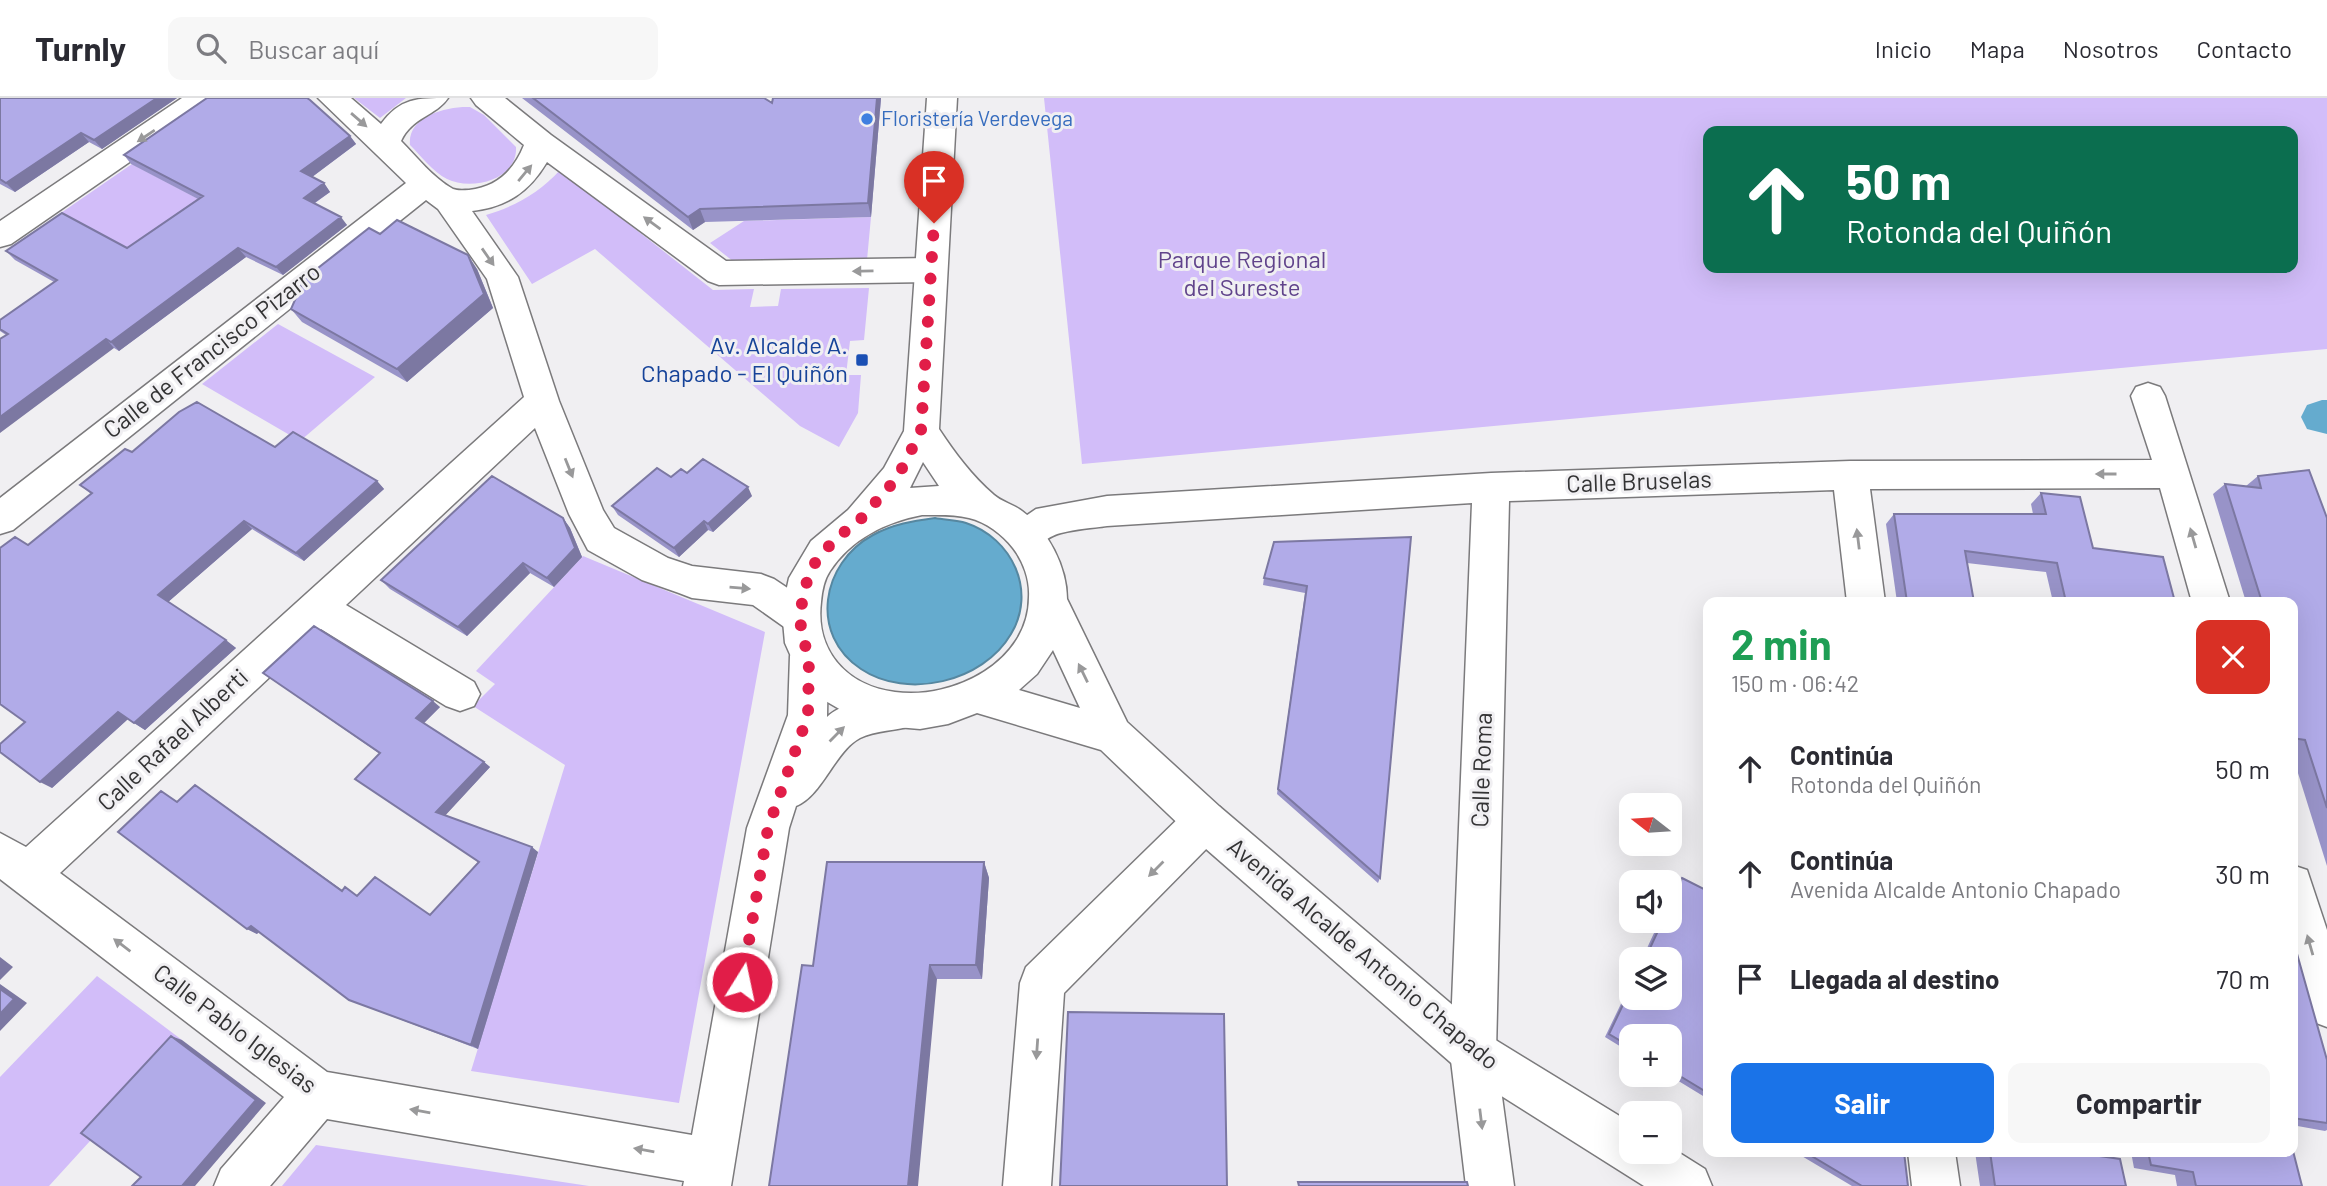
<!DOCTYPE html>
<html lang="es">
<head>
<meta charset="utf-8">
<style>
	body { margin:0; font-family:Barlow,sans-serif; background:#f7f7f7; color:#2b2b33; height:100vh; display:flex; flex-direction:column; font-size:26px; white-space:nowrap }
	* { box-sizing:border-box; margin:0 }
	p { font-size:23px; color:#7c7c81 }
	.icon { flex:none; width:38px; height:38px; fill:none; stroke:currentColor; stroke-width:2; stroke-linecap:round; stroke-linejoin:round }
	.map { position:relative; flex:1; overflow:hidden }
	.side { position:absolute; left:1703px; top:499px; width:595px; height:560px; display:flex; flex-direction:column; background:#fff; border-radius:14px; box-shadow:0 7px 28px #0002 }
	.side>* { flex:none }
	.top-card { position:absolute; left:1703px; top:28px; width:595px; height:147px; border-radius:14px; box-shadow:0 7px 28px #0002; background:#0b6e4f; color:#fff; overflow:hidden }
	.needle { width:46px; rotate:287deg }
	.buttons { position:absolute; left:1619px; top:695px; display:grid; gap:14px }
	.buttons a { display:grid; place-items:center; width:63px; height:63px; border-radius:14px; background:#fff; box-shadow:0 7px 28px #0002; font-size:35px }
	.pin { position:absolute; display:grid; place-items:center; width:60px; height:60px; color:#fff; margin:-72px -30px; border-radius:50% 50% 50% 0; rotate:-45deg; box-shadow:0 0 7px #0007 }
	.pin .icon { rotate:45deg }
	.me { position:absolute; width:77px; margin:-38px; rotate:10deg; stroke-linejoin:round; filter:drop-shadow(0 0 5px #0008) }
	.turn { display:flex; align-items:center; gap:24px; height:147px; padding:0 28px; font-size:32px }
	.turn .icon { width:91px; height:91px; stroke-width:2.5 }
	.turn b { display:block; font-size:49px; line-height:60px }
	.round { display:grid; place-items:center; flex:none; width:74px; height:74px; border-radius:14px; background:#f7f7f7 }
	.head { display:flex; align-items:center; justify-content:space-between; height:119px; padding:0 28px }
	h1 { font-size:42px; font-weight:700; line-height:52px; color:#1e9e55 }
	.primary-button { display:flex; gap:14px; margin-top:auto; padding:14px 28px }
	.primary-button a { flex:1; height:80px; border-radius:14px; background:#1a73e8; color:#fff; font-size:28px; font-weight:700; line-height:80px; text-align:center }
	.primary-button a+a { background:#f7f7f7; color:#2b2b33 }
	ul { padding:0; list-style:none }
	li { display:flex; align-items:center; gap:21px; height:105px; padding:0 28px }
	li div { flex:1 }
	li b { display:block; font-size:26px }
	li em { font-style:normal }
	header { display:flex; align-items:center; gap:42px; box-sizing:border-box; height:98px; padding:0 35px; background:#fff; border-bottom:2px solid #e1e1e2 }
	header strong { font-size:33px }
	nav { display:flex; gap:38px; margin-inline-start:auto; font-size:24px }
	.search { width:490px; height:63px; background:#f7f7f7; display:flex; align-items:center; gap:18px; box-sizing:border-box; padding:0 24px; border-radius:14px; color:#7c7c81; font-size:26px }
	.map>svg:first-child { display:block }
	.green { fill:#d2bdf9; fill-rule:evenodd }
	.water { fill:#65abce; stroke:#5687a0; stroke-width:2 }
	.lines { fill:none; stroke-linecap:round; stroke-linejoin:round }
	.canal { fill:#65abce; fill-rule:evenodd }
	.minor-casing { stroke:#7b7a7c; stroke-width:3 }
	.major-casing { stroke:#7b7a7c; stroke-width:3 }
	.minor { fill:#fff; fill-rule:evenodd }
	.major { fill:#fff; fill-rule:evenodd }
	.wall { fill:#9893c8 }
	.shaded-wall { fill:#7c78a2 }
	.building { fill:#b1abe8; stroke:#7c78a2; stroke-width:2 }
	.oneway { fill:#99999a }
	.route { stroke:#e11d48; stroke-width:12; stroke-dasharray:0 21.6 }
	.shop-dot { fill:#3f7fe0; stroke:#f0eff2; stroke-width:2.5 }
	.transit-dot { fill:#1a4fb4; stroke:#f0eff2; stroke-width:2.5 }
	.labels { text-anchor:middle; stroke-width:6; stroke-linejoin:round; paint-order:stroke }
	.far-shop-label { font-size:21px; fill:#366cbe; stroke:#f0eff2; text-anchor:start }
	.park-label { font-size:24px; fill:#60438b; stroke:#f0eff2 }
	.transit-label { font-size:24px; fill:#164399; stroke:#f0eff2; text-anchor:end }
	.street-label { font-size:24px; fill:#333334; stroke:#f0eff2 }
</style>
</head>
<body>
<header>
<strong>Turnly</strong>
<div class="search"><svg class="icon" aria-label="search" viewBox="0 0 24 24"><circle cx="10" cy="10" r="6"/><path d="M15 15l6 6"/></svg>Buscar aquí</div>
<nav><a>Inicio</a><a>Mapa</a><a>Nosotros</a><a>Contacto</a></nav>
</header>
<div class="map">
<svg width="2327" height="1088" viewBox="0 0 2327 1088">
	<rect width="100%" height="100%" fill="#f0eff2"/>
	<path class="green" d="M 354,0 L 406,0 L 380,20 Z
		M 1044,0 L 2327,0 L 2327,251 L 1082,366 ZM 1708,33 L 2292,33 L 2292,170 L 1708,170 Z
		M 470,9 L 484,17 L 516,49 C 518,82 471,93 447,81 C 433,74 421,58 410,47 C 407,18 447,8 470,9 Z
		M 132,66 L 210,107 L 136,159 L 58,117 Z
		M 560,72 L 713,192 L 754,191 L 750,209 L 778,208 L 781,191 L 869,190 L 864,242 L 850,243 L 846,277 L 861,277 L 858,315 L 839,349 L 800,328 L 595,151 L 532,186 L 486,117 C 516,108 539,95 560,72 Z
		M 871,119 L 867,162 L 734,164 L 710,145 L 744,123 Z
		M 278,226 L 375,279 L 300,343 L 202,286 Z
		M 583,458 L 765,534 L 679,1005 L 471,973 L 565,667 L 473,608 L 495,586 L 476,573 Z
		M 97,878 L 182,942 L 49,1088 L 0,1088 L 0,979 Z
		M 316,1047 L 589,1088 L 282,1088 Z"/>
	<path class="water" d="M 935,420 C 945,422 956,422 966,425 C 1012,440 1037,493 1011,536 C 983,584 907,602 861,571 C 809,537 821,465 873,437 C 893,426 913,423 935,420 Z"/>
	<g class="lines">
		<path class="canal" d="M 2322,302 L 2327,302 L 2327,336 L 2307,331 L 2301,319 L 2307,307 Z"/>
		<defs>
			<path id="minor" d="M 182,0 L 217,0 L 212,7 L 11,146 L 0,149 L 0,123 Z
				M 318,0 L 351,0 L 381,26 C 400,0 417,0 448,0 C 436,18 412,19 401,43 C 417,59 433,80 453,91 C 458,93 464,92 469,92 C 497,89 514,72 524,47 L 476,7 L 471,0 L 505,0 L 551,37 L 726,163 L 931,160 L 942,164 L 947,172 L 942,180 L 931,184 L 719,187 L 708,183 L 547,64 C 529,94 507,109 472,113 L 518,179 L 559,303 L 603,412 L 614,430 L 668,460 L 692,468 L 761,476 L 774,481 L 813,507 L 819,519 L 813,531 L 800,535 L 787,531 L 753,507 L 692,500 L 679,495 L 642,482 L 588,452 L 569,416 L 535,330 L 346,507 L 474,584 L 480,596 L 474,608 L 460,613 L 446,608 L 321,531 L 60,775 L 327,974 L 692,1037 L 747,730 L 788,617 L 790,558 L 795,546 L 809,541 L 823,546 L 828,558 L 827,619 C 843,603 893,594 914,601 L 920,614 L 914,627 C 897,633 875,632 860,640 C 835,653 822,698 796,708 L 789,730 L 731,1088 L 683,1088 L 684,1083 L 327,1021 L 270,1088 L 214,1088 L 221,1071 L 284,999 L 0,781 L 0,735 L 26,749 L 524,299 L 487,181 L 438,111 L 426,102 L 13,432 L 0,436 L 0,400 L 406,85 Z
				M 2148,285 L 2160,289 L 2165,298 L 2230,504 L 2192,504 L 2160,390 L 1870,391 L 1885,504 L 1847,504 L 1834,392 L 1509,403 L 1496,954 L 1514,1088 L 1466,1088 L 1450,954 L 1472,405 L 1107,428 C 1092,430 1076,431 1061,435 C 1040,440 1040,456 1014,448 L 1009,437 L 1014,426 L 1036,411 L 1107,398 L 1491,375 L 1850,363 L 2152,362 L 2131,298 L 2136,289 Z
				M 1205,704 L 1220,709 L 1226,723 L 1220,737 L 1064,895 L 1051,1088 L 1003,1088 L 1020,885 L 1026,869 L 1190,709 Z
				M 2292,767 L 2307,772 L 2327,832 L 2327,929 L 2311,923 L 2292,864 Z
				M 1908,1054 L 1955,1054 L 1960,1088 L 1912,1088 Z"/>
			<path id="major" d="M 927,0 L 957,0 L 939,331 C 955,355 971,377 994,397 C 1002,404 1013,406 1022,413 C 1048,432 1067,469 1067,501 L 1127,624 L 1220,709 L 1489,938 L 1631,1025 L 1631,1054 L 1670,1054 L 1670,1049 L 1705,1071 L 1712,1088 L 1644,1088 L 1457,970 L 1190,737 L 1101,652 L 977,615 L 948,626 L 920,631 L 885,628 L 848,616 L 817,598 L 797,572 L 785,545 L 782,512 L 789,480 L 811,443 L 848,412 L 884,370 L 904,333 ZM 923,364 L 939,388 L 910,390 ZM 922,417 C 938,417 954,416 969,420 C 986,424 1002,436 1013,450 C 1023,463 1030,481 1029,499 C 1029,564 953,602 895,594 C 847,588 815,553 821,504 C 822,493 824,482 830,473 C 851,441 886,424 922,417 ZM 1053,552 L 1080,610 L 1019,592 L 1037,576 Z"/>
		</defs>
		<use href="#minor" class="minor-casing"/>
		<use href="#major" class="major-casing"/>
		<use href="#minor" class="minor"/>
		<use href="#major" class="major"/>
	</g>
	<path class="wall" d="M 0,0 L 177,0 L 102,51 L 89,44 L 15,94 L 0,86 Z
		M 522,0 L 764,0 L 772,5 L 881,0 L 871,119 L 705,124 L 693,132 Z
		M 350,38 L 356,46 L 312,79 L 324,85 L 330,94 L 315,105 L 347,127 L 283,177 L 246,159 L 119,253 L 114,250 L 6,237 L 0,233 L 0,222 L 54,184 L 15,162 L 6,153 L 127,150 L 198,101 L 131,66 L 124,57 Z
		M 380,136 L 477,171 L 493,210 L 407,284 L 302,224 L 291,211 Z
		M 275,349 L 377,383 L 384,391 L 304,463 L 252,431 L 168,504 L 236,550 L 145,632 L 128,621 L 52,690 L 25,624 L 28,447 L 91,396 L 80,387 L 132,354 Z
		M 687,375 L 752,398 L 713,434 L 708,432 L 679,459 L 618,417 L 612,408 L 671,379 Z
		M 2258,378 L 2327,420 L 2327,768 L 2292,656 L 2292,504 L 2246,504 L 2213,396 L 2225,386 L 2246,388 Z
		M 2041,395 L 2093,450 L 2175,504 L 2053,504 L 2046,474 L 1967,465 L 1974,504 L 1897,504 L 1886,426 L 1894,416 L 2033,416 L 2031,406 Z
		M 563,420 L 570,430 L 582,459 L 554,489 L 530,475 L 467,538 L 390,491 L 381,482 Z
		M 1411,439 L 1380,780 L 1378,785 L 1277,696 L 1305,495 L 1263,487 L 1264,480 Z
		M 263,575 L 440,609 L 424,625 L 484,664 L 490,669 L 445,717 L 538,754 L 478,951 L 349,902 L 259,834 L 257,836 L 247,831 L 161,693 L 178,704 L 195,687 L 342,792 L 358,798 L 430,817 L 478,764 L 380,656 Z
		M 984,764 L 989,780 L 982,881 L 937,881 L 813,868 Z
		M 1682,780 L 1708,793 L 1708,1001 L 1667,976 L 1670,976 L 1670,938 L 1631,938 L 1631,955 L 1605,939 L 1631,885 L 1631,900 L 1670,861 L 1642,861 L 1660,822 L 1670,822 L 1670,803 L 1678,785 Z
		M 2292,838 L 2327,962 L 2327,1032 L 2325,1033 L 2292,1027 Z
		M 1795,1054 L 1904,1054 L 1908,1088 L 1852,1088 Z
		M 1975,1054 L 2072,1054 L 2126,1088 L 1980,1088 Z
		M 2131,1054 L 2292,1054 L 2302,1088 L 2177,1088 L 2175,1077 L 2134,1070 Z"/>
	<path class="shaded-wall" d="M 157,0 L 177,0 L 102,51 L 94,42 Z
		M 877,0 L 881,0 L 871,119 L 868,105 Z
		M 81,35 L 89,44 L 15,94 L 6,85 Z
		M 350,38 L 356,46 L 308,82 L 301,73 Z
		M 324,85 L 330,94 L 310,108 L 304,100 Z
		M 700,111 L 705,124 L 693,132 L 688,119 Z
		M 341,119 L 347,127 L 283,177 L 276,169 Z
		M 238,150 L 246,159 L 119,253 L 111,244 Z
		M 468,157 L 477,171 L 493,210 L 407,284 L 397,271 Z
		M 106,241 L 114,250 L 0,335 L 0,319 Z
		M 377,383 L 384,391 L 304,463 L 296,455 Z
		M 748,389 L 752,398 L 713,434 L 708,426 Z
		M 563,420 L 570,430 L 582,459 L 554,489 L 547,480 Z
		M 244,423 L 252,431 L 167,505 L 158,497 Z
		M 704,423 L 708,432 L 679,459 L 674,450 Z
		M 523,465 L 530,475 L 467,538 L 458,529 Z
		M 226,542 L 236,550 L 145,632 L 134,625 Z
		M 433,603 L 440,609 L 423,626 L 416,620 Z
		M 118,614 L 128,621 L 52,690 L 40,684 Z
		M 484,664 L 490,669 L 443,720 L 436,714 Z
		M 195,687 L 204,693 L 350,798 L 342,793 Z
		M 532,749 L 538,754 L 478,951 L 471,947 Z
		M 984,764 L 989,780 L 982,881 L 976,867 Z
		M 251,828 L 260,832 L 257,836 L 247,831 Z
		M 0,859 L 13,869 L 0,882 Z
		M 930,867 L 937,881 L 918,1088 L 908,1088 Z
		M 0,886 L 27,905 L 0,933 Z
		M 171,938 L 182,942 L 266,1005 L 195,1088 L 182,1088 Z"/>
	<path class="building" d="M 0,0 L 157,0 L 94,42 L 81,35 L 6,85 L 0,81 Z
		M 207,0 L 307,0 L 310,2 L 350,38 L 301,73 L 324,85 L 304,100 L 341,119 L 276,169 L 238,150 L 111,244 L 106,241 L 0,319 L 0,241 L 8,236 L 0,231 L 0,222 L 57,182 L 6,153 L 62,115 L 127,150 L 203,98 L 124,57 Z
		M 533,0 L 764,0 L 772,5 L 773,0 L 877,0 L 868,105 L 700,111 L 688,119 Z
		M 397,122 L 468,157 L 484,196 L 397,271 L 291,211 L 304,181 L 369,130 L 380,136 Z
		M 197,304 L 275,349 L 293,334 L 377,383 L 296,455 L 244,423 L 158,497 L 226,542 L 134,625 L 118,614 L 40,684 L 0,654 L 0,646 L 25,624 L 0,606 L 0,450 L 15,439 L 28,447 L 92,395 L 80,387 L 125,351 L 132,354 L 179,314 Z
		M 703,361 L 748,389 L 708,426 L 704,423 L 674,450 L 612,408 L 657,370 L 671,379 L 681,371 L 687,375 Z
		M 2309,372 L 2327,420 L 2327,710 L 2305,642 L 2292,640 L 2292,504 L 2262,504 L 2225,386 L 2261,390 L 2258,378 Z
		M 492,378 L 563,420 L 575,450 L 547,480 L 523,465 L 458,529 L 381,482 Z
		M 2041,395 L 2080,399 L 2093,450 L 2163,459 L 2175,504 L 2066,504 L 2057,465 L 1965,453 L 1974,504 L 1907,504 L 1894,416 L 2046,416 Z
		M 1411,439 L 1380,780 L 1278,691 L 1307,488 L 1264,480 L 1274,444 Z
		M 314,528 L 433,603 L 416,620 L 484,664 L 436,714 L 532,749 L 471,947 L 349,902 L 251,828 L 247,831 L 118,734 L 161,693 L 177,704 L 195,687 L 342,793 L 345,789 L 357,798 L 375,779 L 430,817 L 479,764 L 355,681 L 380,655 L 263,575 Z
		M 827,764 L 984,764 L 976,867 L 930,867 L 908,1088 L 769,1088 L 802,867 L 813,868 Z
		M 1682,780 L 1708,793 L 1708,995 L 1670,972 L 1670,938 L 1631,938 L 1631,949 L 1609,936 L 1631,890 L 1631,900 L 1670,900 L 1670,861 L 1645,861 L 1663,822 L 1670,822 L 1670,808 Z
		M 2292,838 L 2327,962 L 2327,1025 L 2292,1020 Z
		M 0,891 L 14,901 L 0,916 Z
		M 1068,914 L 1224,916 L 1227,1088 L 1060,1088 Z
		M 171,938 L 256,1002 L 182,1088 L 132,1088 L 141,1079 L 81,1035 Z
		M 2292,1049 L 2302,1088 L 2196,1088 L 2193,1074 L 2151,1067 L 2148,1054 L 2292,1054 Z
		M 1805,1054 L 1904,1054 L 1908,1088 L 1862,1088 Z
		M 1990,1054 L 2072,1054 L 2120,1061 L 2126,1088 L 1995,1088 Z
		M 1298,1084 L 1467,1084 L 1468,1088 L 1299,1088 Z"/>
	<defs><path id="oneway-solid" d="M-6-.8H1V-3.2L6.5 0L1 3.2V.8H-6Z" transform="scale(1.75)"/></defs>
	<g class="oneway">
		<use href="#oneway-solid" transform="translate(359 22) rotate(41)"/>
		<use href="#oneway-solid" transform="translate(146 38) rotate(146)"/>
		<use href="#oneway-solid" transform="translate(525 75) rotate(-50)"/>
		<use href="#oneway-solid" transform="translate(652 125) rotate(-144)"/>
		<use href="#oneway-solid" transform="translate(488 159) rotate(55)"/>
		<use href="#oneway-solid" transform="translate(863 173) rotate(179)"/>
		<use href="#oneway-solid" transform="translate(569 370) rotate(68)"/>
		<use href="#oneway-solid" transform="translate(2106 376) rotate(180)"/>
		<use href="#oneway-solid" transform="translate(2193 440) rotate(-106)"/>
		<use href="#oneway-solid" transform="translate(1858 441) rotate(-97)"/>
		<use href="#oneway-solid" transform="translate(740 490) rotate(5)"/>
		<use href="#oneway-solid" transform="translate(1083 575) rotate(-116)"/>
		<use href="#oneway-solid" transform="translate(837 636) rotate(-45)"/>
		<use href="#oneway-solid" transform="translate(1156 771) rotate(135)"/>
		<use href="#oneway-solid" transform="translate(122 847) rotate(-143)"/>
		<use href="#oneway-solid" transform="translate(2310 847) rotate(-106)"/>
		<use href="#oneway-solid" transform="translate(1037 951) rotate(94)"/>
		<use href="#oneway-solid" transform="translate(420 1013) rotate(-170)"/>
		<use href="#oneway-solid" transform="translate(1481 1021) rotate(83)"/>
		<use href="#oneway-solid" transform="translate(644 1052) rotate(-170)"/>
	</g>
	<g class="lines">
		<path class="route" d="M 742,884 L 768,730 L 808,617 L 809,558 L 802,539 L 800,519 L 804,491 L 815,465 L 835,441 L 859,423 L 897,380 L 921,333 L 934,125"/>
	</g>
	<circle class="shop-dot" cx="867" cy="21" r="7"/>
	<rect class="transit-dot" x="855" y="255" width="14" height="14" rx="3.5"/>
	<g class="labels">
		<g class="far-shop-label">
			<text x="881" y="28">Floristería Verdevega</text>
		</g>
		<g class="park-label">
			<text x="1242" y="170">Parque Regional<tspan x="1242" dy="28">del Sureste</tspan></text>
		</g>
		<g class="transit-label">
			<text x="848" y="256">Av. Alcalde A.<tspan x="848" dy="28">Chapado - El Quiñón</tspan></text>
		</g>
		<g class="street-label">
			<text transform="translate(212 253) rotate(-38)" y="8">Calle de Francisco Pizarro</text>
			<text transform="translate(1639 384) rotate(-2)" y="8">Calle Bruselas</text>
			<text transform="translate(173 642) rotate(-43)" y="8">Calle Rafael Alberti</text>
			<text transform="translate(1482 672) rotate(-88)" y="8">Calle Roma</text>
			<text transform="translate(1363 856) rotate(40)" y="8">Avenida Alcalde Antonio Chapado</text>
			<text transform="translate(235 931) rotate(37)" y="8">Calle Pablo Iglesias</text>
		</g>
	</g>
</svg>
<div class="buttons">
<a><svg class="needle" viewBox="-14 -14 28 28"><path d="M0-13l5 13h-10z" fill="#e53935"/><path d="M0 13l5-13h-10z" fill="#7c7c81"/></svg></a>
<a><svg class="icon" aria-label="sound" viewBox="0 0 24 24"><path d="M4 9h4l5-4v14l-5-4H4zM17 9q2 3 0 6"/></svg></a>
<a><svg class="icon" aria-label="layers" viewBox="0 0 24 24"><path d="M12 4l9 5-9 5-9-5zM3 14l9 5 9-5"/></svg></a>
<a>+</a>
<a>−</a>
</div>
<div class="pin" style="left:934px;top:125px;background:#d93025"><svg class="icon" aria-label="arrive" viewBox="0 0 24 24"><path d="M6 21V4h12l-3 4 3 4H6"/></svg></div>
<svg class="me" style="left:742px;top:884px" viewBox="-20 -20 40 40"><circle r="17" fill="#e11d48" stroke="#fff" stroke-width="3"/><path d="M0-11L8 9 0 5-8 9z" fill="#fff"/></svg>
<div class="top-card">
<div class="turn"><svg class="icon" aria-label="ahead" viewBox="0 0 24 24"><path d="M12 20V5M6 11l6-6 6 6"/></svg><div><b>50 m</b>Rotonda del Quiñón</div></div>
</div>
<section class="side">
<div class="head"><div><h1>2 min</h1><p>150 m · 06:42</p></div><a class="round" style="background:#d93025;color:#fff"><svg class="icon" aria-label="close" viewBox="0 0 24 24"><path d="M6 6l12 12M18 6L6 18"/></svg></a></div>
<ul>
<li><svg class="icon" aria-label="ahead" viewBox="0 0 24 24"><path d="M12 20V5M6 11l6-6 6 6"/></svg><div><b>Continúa</b><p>Rotonda del Quiñón</p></div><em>50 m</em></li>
<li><svg class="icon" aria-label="ahead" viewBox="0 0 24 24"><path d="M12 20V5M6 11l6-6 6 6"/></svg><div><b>Continúa</b><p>Avenida Alcalde Antonio Chapado</p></div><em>30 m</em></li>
<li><svg class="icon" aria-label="arrive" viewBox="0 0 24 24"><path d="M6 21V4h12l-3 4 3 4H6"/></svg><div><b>Llegada al destino</b></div><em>70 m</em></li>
</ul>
<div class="primary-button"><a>Salir</a><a>Compartir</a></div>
</section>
</div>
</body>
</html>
